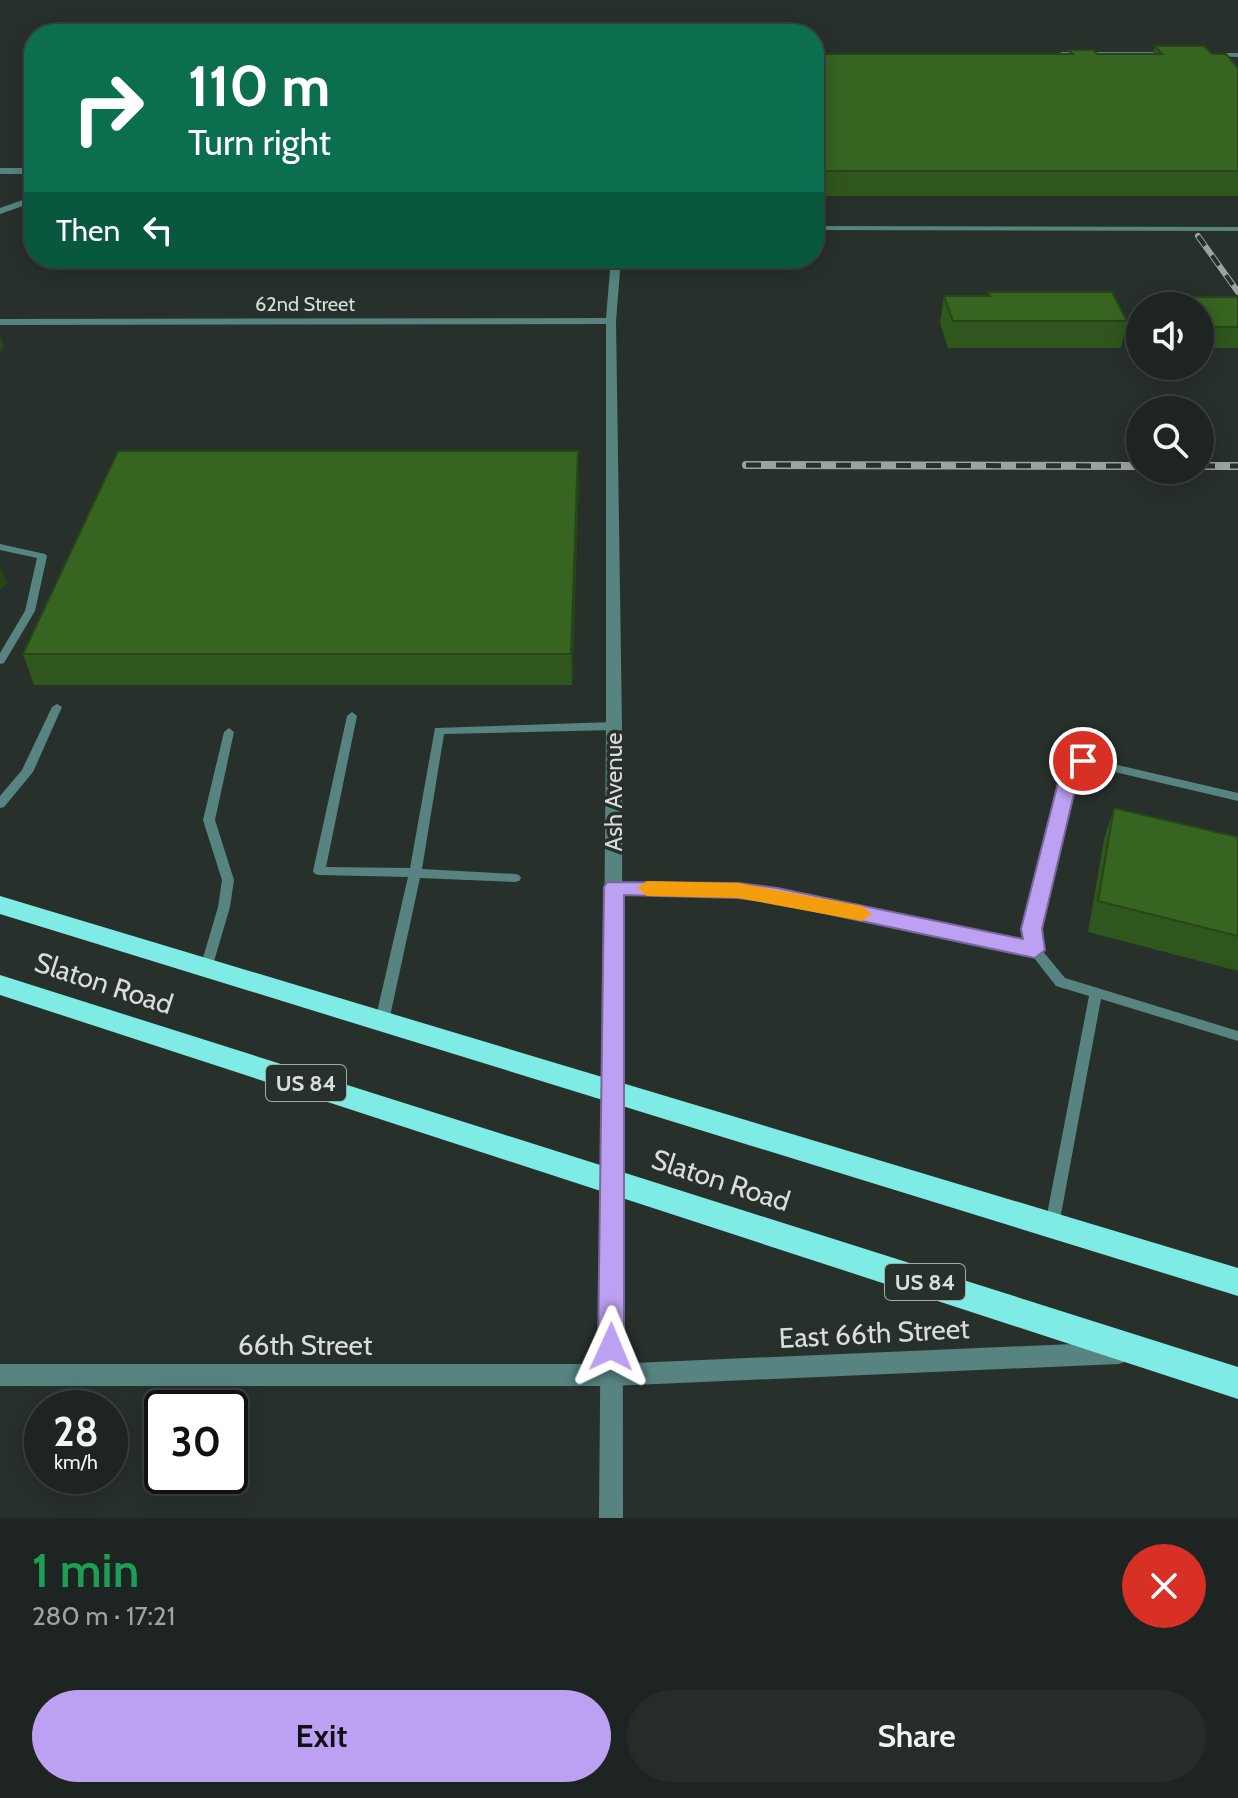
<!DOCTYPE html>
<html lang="en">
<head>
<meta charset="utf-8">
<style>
	body { margin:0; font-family:Cabin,sans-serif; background:#262c2a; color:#f1f3f6; height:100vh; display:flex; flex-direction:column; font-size:30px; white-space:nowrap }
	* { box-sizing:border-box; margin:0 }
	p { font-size:26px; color:#a1a4a5 }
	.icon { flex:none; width:44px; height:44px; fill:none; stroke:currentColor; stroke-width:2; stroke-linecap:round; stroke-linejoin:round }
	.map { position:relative; height:1518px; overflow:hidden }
	.panel { display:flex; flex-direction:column; background:#1e2421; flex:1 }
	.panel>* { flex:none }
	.top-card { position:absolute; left:24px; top:24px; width:800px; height:244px; border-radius:32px; box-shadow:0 4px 20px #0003,0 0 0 2px #3c413f; background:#0b6e4f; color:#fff; overflow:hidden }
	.tools { position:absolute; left:1126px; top:292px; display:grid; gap:16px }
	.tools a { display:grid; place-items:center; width:88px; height:88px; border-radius:50%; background:#1e2421; box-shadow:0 4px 20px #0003,0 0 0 2px #3c413f; font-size:40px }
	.speed { position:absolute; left:24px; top:1390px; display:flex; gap:16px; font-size:40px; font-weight:700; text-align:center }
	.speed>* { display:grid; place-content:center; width:104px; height:104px; border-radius:50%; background:#1e2421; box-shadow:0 4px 20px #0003,0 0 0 2px #3c413f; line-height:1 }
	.speed small { font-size:20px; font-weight:400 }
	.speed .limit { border:4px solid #111; border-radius:12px; background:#fff; color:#111 }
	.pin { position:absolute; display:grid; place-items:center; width:68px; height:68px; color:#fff; margin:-34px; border:4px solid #fff; border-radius:50%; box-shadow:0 2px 8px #0007 }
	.me { position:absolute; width:88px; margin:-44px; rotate:1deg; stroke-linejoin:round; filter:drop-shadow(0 0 6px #0008) }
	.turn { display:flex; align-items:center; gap:28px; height:168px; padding:0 32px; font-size:36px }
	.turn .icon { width:104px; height:104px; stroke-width:2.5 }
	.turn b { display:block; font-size:56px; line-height:68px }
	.then { display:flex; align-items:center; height:76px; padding:0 32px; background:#0003; gap:16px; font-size:30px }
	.round { display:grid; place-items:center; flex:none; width:84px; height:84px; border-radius:42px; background:#262c2a }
	.summary { display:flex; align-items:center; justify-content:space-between; height:136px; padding:0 32px }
	h1 { font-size:48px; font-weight:600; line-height:60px; color:#1e9e55 }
	.primary-button { display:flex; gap:16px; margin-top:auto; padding:16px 32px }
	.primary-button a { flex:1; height:92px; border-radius:48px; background:#bca0f2; color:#111; font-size:32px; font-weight:600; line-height:92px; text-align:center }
	.primary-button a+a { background:#262c2a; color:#f1f3f6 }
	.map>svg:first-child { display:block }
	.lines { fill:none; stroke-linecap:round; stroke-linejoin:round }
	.service { fill:#578481; fill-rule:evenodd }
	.minor { fill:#578481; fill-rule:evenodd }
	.tertiary { fill:#578481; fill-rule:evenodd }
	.trunk { fill:#7eebe4; fill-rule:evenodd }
	.rail-far1-casing { stroke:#9da3a0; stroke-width:6 }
	.rail-casing { stroke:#9da3a0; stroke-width:8 }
	.rail-far1 { stroke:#28302c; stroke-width:4; stroke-dasharray:12; stroke-linecap:butt }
	.rail { stroke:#28302c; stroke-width:5; stroke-dasharray:15; stroke-linecap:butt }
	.wall { fill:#2f561c }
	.shaded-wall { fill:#264617 }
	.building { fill:#376421; stroke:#264617; stroke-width:2 }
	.route { fill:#bca0f2; stroke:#7a689d; stroke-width:2 }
	.slow { fill:#f59e0b }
	.labels { text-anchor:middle; stroke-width:7; stroke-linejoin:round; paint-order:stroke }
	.far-street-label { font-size:20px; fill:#d9dedb; stroke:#28302c }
	.shield { fill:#28302c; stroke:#a4aaa6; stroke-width:2 }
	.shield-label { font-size:22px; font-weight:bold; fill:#d9dedb }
	.street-label { font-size:24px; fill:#d9dedb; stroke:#28302c }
	.near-street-label { font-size:28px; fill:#d9dedb; stroke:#28302c }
</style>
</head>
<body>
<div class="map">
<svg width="1238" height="1518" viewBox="0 0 1238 1518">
	<rect width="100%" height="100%" fill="#28302c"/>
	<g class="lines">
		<path class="service" d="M 1061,52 L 1165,52 L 1168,54 L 1165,56 L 1059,55 Z
			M 1211,53 L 1238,53 L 1238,57 L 1209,56 Z
			M 814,226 L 1238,227 L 1238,231 L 814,230 Z
			M 0,544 L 45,554 L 47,556 L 35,611 L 4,663 L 0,664 L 0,653 L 25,611 L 37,558 L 0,550 Z
			M 57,704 L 62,707 L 33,772 L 4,807 L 0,808 L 0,796 L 22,770 L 52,707 Z
			M 352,712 L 357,716 L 326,867 L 410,868 L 435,728 L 614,722 L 619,726 L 614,730 L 444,734 L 422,869 L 515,874 L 519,875 L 521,878 L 519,881 L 515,882 L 420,878 L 389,1021 L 387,1025 L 382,1026 L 377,1025 L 375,1021 L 408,877 L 319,875 L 315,874 L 313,871 L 347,716 Z
			M 229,728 L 234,732 L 215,820 L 234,880 L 230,907 L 212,968 L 210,972 L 206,973 L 202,972 L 200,968 L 218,907 L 222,880 L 203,820 L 224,732 Z
			M 1083,757 L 1238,793 L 1238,801 L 1085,765 L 1074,776 L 1038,929 L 1041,949 L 1065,978 L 1238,1031 L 1238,1041 L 1101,999 L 1059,1225 L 1057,1230 L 1052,1232 L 1047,1230 L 1045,1225 L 1089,996 L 1056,986 L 1031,954 L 777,901 L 738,896 L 614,891 L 610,890 L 608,887 L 610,884 L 614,883 L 738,886 L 777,891 L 1028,944 L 1026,929 L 1063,775 L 1079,758 Z"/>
		<path class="minor" d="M 0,168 L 34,168 L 34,174 L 0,174 Z
			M 34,196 L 34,202 L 0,214 L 0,208 Z
			M 611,258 L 621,258 L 616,321 L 622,726 L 623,1518 L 599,1518 L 606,726 L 606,324 L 0,325 L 0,319 L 606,318 Z"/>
		<path class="tertiary" d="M 1119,1342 L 1127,1345 L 1130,1353 L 1127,1361 L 1119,1364 L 611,1386 L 0,1386 L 0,1364 L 611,1364 Z"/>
		<path class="trunk" d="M 0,896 L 1238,1268 L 1238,1296 L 0,914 Z
			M 0,975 L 1238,1367 L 1238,1399 L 0,995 Z"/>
		<defs>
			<path id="rail-far1" d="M 1198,236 L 1238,292"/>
			<path id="rail" d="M 746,465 L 1140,466
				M 1200,466 L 1238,466"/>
		</defs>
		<use href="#rail-far1" class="rail-far1-casing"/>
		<use href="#rail" class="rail-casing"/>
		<use href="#rail-far1" class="rail-far1"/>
		<use href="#rail" class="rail"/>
	</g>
	<path class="wall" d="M 1155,46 L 1212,54 L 1238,68 L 1238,196 L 814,196 L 814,54 L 1069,54 L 1069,50 L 1097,54 L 1153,54 Z
		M 988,292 L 1127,321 L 1121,348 L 948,348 L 940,323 L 944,296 L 988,296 Z
		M 1162,297 L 1238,297 L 1238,348 L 1200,348 L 1200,306 L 1159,306 Z
		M 579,480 L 572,685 L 34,685 L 23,654 Z
		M 1114,808 L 1238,837 L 1238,971 L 1088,932 L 1104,839 Z"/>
	<path class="shaded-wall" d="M 0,335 L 4,347 L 0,353 Z
		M 578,451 L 579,480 L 572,685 L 571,654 Z
		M 0,565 L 7,584 L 0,590 Z"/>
	<path class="building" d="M 1155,46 L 1204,46 L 1212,54 L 1226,54 L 1238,68 L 1238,171 L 814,171 L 814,54 L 1073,54 L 1069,50 L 1093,50 L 1097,54 L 1162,54 Z
		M 988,292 L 1112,292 L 1127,321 L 953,321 L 944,296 L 990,296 Z
		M 1162,297 L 1238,297 L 1238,327 L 1200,327 L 1200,306 L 1167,306 Z
		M 118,451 L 578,451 L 571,654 L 23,654 Z
		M 1114,808 L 1238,837 L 1238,936 L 1098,901 Z"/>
	<path class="route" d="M 1083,755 L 1092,761 L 1078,777 L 1042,929 L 1045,950 L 1035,958 L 777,903 L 738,898 L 624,895 L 624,1347 L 620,1356 L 611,1360 L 602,1356 L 598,1347 L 604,887 L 607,882 L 738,883 L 777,888 L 1023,939 L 1021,929 L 1060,775 L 1077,757 Z"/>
	<path class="slow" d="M 647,881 L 738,883 L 862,906 L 872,914 L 862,921 L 738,898 L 647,896 L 637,888 Z"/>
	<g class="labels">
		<g class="far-street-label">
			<text x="305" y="311">62nd Street</text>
		</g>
		<g class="shield">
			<rect x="266" y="1065" width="80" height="36" rx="6"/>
			<rect x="885" y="1264" width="80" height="36" rx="6"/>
		</g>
		<g class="shield-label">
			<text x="306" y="1091">US 84</text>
			<text x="925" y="1290">US 84</text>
		</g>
		<g class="street-label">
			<text transform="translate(614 792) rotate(-90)" y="8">Ash Avenue</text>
		</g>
		<g class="near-street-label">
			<text transform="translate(104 983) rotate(18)" y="10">Slaton Road</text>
			<text transform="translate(721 1180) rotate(18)" y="10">Slaton Road</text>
			<text transform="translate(874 1333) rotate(-3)" y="10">East 66th Street</text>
			<text x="305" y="1355">66th Street</text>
		</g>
	</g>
</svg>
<div class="tools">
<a><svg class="icon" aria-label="sound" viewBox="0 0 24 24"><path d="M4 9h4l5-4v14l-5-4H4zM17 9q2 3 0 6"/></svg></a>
<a><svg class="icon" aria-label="search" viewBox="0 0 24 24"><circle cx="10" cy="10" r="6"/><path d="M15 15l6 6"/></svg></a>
</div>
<div class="speed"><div>28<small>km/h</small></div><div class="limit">30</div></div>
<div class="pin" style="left:1083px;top:761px;background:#d93025"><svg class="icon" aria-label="arrive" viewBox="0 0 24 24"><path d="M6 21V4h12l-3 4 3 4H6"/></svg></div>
<svg class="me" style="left:611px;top:1347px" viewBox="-20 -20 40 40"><path d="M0-17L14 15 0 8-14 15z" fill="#bca0f2" stroke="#fff" stroke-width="4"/></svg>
<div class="top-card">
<div class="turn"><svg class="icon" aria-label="right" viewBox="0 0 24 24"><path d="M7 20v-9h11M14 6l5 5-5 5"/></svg><div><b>110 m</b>Turn right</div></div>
<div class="then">Then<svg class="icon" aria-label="left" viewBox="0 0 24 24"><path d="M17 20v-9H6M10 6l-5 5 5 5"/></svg></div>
</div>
</div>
<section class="panel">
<div class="summary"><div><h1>1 min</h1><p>280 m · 17:21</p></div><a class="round" style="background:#d93025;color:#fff"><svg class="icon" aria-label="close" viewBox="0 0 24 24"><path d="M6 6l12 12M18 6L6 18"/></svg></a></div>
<div class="primary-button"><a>Exit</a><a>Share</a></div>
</section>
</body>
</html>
